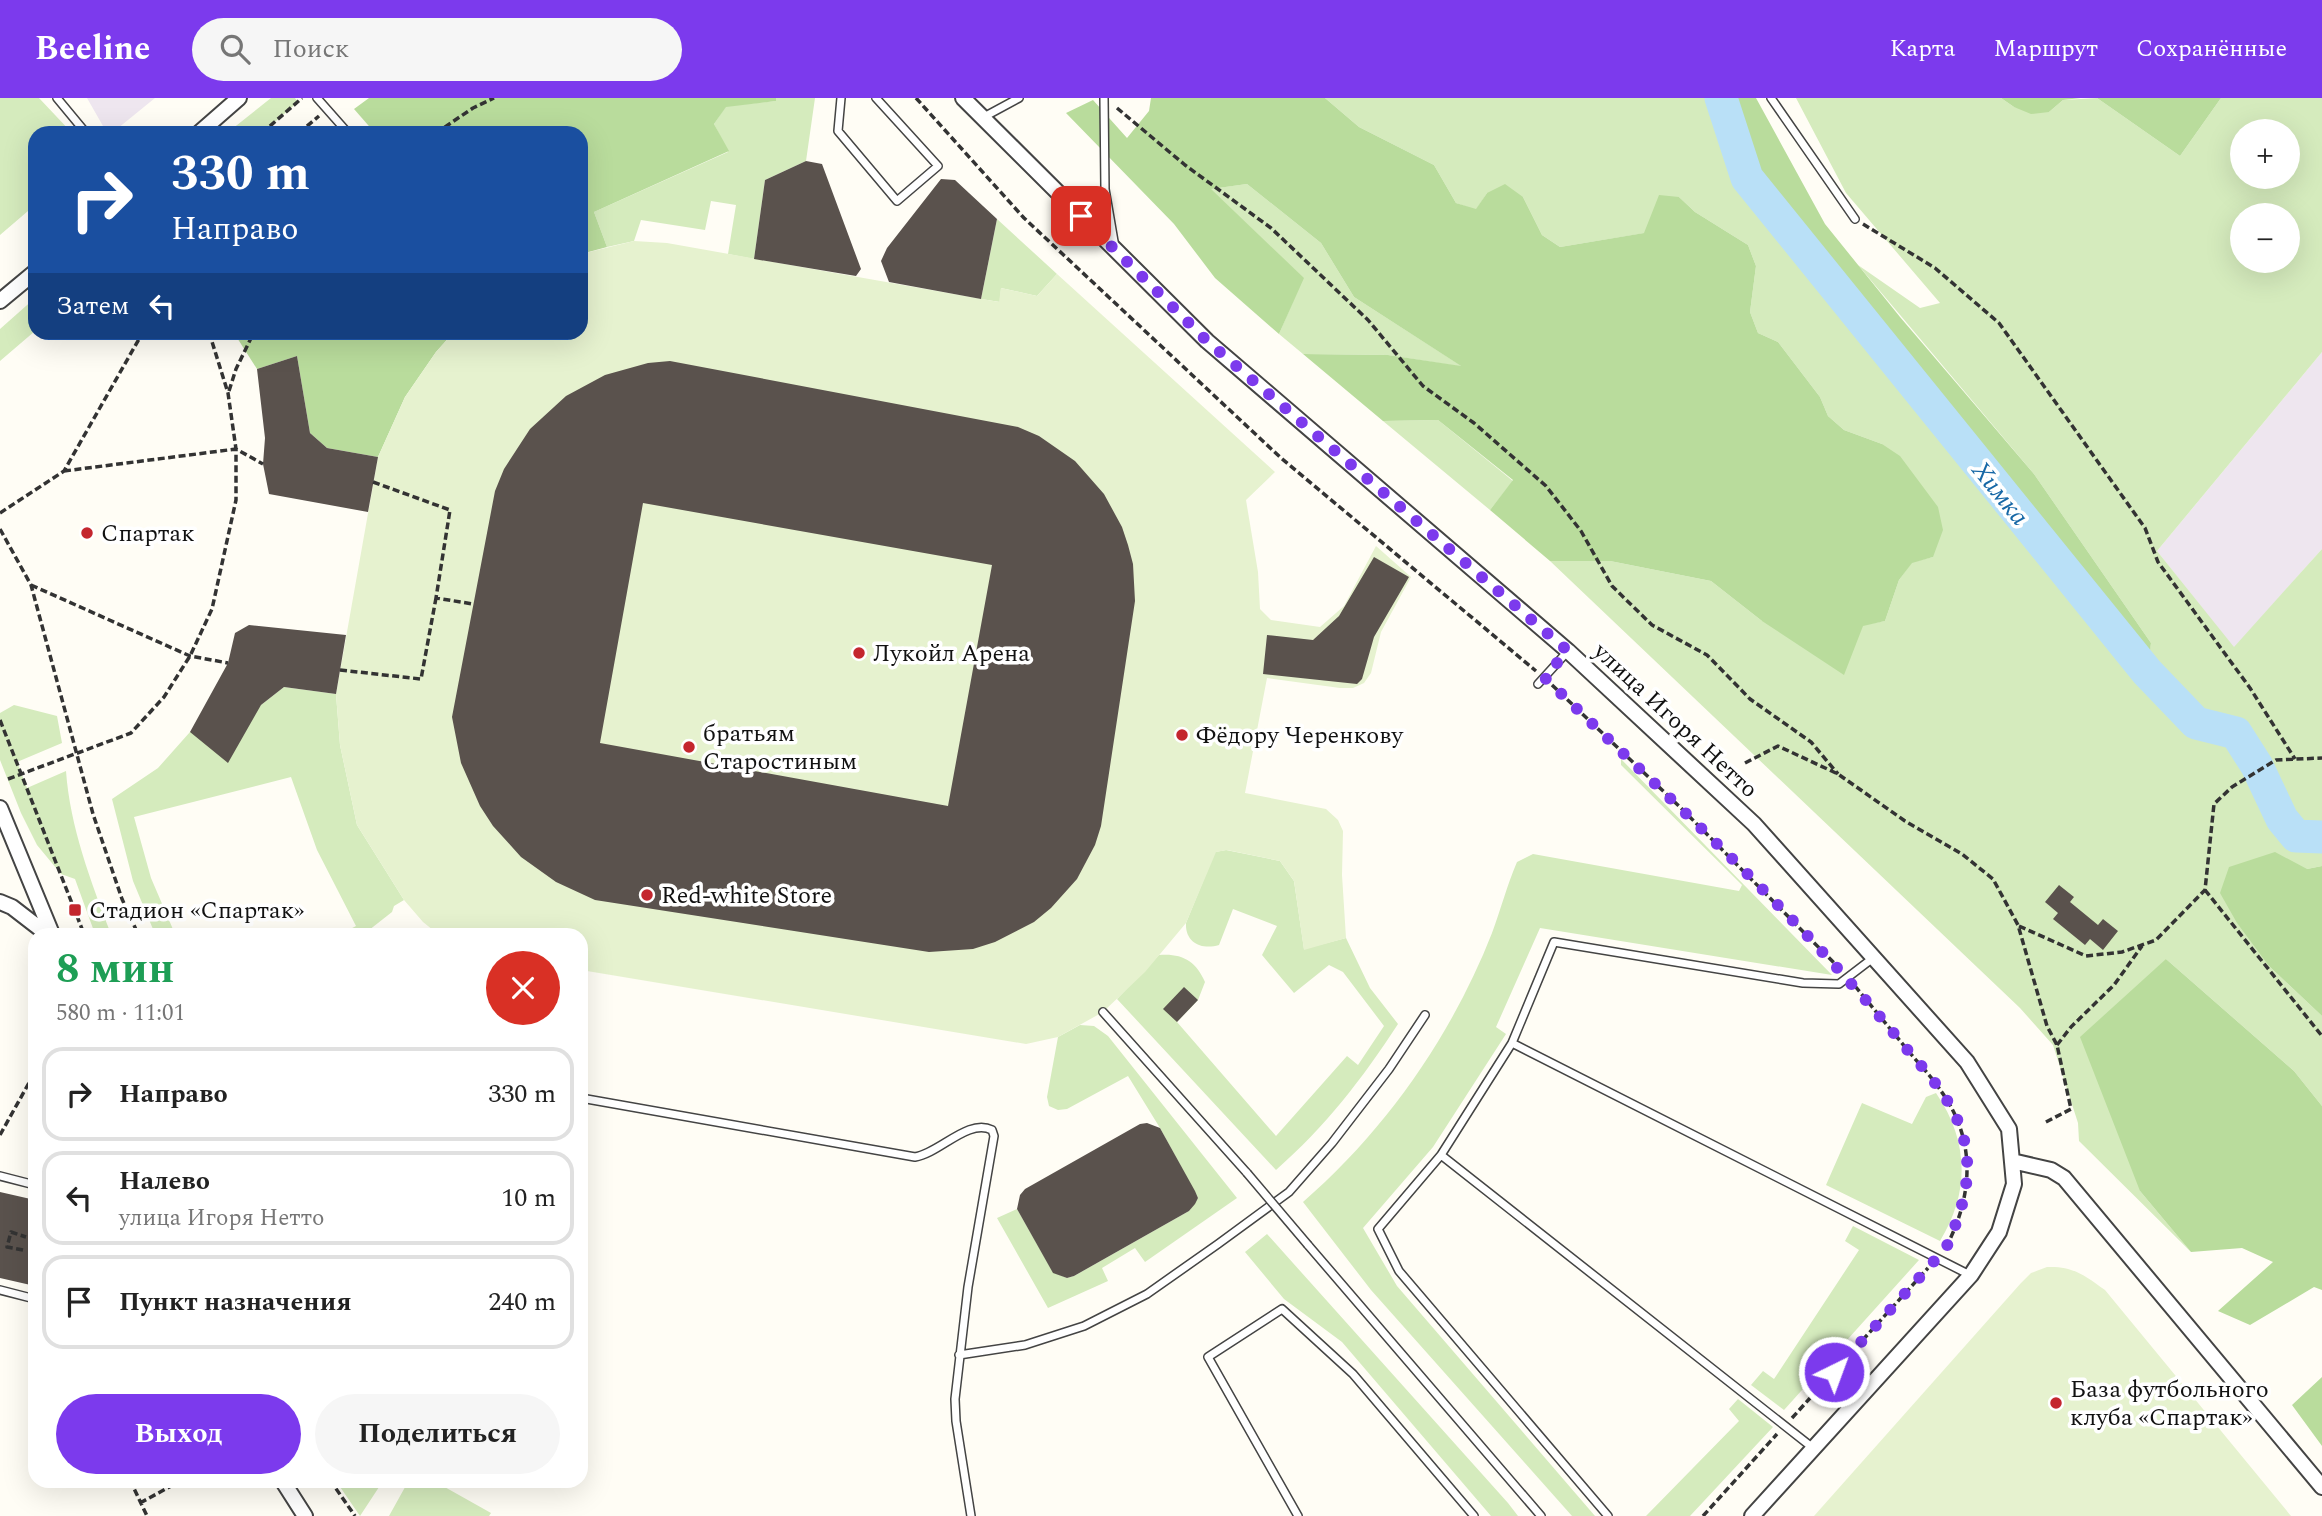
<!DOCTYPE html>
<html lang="ru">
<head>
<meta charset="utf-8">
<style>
	body { margin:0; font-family:Spectral,serif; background:#f6f6f6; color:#222; height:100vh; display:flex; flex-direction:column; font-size:26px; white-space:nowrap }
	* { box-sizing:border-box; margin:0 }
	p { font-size:23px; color:#767676 }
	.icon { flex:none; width:38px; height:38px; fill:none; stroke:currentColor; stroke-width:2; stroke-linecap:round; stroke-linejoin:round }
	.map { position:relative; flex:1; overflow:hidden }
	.drawer { position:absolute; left:28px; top:830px; width:560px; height:560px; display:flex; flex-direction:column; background:#fff; border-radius:21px; box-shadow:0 7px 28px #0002 }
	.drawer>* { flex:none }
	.banner { position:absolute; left:28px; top:28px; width:560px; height:214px; border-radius:21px; box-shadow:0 7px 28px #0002; background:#1a4fa0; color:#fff; overflow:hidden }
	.fabs { position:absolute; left:2230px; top:21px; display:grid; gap:14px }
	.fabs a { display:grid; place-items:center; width:70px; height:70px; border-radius:50%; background:#fff; box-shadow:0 7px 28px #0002; font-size:35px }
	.pin { position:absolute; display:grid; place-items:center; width:60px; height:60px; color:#fff; margin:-30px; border-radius:14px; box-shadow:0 4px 10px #0006 }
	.me { position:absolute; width:77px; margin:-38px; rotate:42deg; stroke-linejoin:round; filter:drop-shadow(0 0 5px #0008) }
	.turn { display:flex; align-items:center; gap:24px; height:147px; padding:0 28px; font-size:32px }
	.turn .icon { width:91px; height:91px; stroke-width:2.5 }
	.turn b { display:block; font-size:49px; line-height:60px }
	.then { display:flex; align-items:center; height:66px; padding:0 28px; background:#0003; gap:14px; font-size:26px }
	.round { display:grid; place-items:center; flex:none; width:74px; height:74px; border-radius:37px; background:#f6f6f6 }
	.summary { display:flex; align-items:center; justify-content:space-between; height:119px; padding:0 28px }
	h1 { font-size:42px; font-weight:700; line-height:52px; color:#1e9e55 }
	.action { display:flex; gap:14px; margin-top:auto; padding:14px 28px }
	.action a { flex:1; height:80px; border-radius:42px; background:#7c3aed; color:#fff; font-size:28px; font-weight:700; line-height:80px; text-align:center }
	.action a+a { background:#f6f6f6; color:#222 }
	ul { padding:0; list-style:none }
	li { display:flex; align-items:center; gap:21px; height:94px; margin:0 14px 10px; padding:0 14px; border:4px solid #e0e0e0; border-radius:21px }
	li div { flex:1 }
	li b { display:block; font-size:26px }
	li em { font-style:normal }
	header { display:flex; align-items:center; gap:42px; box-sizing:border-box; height:98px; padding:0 35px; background:#7c3aed; color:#fff }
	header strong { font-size:33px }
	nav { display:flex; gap:38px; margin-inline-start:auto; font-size:24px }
	.search { width:490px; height:63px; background:#f6f6f6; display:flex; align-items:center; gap:18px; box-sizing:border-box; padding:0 24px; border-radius:38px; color:#767676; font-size:26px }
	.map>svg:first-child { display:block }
	.industrial { fill:#eee6ef }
	.green { fill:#d5ebbd; fill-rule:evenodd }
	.forest { fill:#b9dc9c }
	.pitch { fill:#e6f2cf }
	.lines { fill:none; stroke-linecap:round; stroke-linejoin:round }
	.river { stroke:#b9e0f7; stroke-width:33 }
	.building { fill:#5a524d; fill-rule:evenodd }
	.lane-casing { stroke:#444; stroke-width:10 }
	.street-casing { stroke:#444; stroke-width:18 }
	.path { stroke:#333; stroke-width:3.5; stroke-dasharray:7 3.5; stroke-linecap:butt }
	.lane { stroke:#fff; stroke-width:7 }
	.street { stroke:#fff; stroke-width:14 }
	.lane-bridge-casing { stroke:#444; stroke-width:10; stroke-linecap:butt }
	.lane-bridge { stroke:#fff; stroke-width:7 }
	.route { stroke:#7c3aed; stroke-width:12; stroke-dasharray:0 21.6 }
	.poi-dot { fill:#c4262e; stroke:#fff; stroke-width:2.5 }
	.labels { text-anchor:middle; stroke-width:7; stroke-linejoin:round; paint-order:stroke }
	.poi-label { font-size:24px; fill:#111; stroke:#fff; text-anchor:start }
	.street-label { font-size:24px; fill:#111; stroke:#fff }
	.water-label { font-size:26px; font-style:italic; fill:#1768a6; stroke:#fff }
</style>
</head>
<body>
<header>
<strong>Beeline</strong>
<div class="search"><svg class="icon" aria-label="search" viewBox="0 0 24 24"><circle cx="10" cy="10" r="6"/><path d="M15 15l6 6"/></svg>Поиск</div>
<nav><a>Карта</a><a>Маршрут</a><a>Сохранённые</a></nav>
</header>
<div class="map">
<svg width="2322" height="1418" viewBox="0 0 2322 1418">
	<rect width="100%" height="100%" fill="#fffdf5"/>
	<path class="industrial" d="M 87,0 L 155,0 L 112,35 L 107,35 Z
		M 2322,254 L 2322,451 L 2234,550 L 2157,453 Z"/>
	<path class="green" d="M 0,0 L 39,0 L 72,35 L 35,35 L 35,107 L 0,137 Z
		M 271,0 L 295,0 L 298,4 L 262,35 L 227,35 Z
		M 776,0 L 815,0 L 806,63 L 765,82 L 754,161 L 728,156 L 736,107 L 711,103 L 705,132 L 641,122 L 634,143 L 607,149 L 594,114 L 728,54 L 714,26 L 726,8 L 776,3 Z
		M 1325,0 L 1721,0 L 1747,80 L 2146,574 L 2151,545 L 2034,376 L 1858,167 L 1920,210 L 1940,205 L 1846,95 L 1796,0 L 2001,0 L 2014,9 L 2049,14 L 2063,2 L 2097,0 L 2180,58 L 2221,0 L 2322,0 L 2322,254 L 2157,453 L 2234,549 L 2322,451 L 2322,768 L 2307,771 L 2269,868 L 2322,918 L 2322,1008 L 2294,973 L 2166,861 L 2140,1093 L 2191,1154 L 2079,1043 L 2078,1025 L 2053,947 L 2020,910 L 1550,463 L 1610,463 L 1711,483 L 1762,523 L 1863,527 L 1885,523 L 1899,482 L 1912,464 L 1933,459 L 1882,346 L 1844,332 L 1828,318 L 1820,299 L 1778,244 L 1758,235 L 1750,214 L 1756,168 L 1748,147 L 1695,114 L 1679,99 L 1645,135 L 1560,149 L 1542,137 L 1523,99 L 1487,95 L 1476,112 L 1456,105 L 1434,67 L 1359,29 ZM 2242,33 L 2287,33 L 2287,79 L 2242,79 ZM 2242,117 L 2287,117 L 2287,163 L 2242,163 Z
		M 1247,86 L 1321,145 L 1354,199 L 1463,269 L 1388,257 L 1303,256 L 1279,236 L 1303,180 L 1210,91 Z
		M 997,121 L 1057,176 L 1037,198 L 1001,190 L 1000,204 L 981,201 Z
		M 35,200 L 35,233 L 0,263 L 0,231 Z
		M 1438,322 L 1513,383 L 1490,412 L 1383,323 Z
		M 284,589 L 336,596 L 340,647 L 357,727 L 404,802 L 394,808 L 392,814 L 364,836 L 341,836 L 356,828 L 317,752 L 291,679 L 134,719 L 151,780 L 175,836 L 155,836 L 133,783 L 112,701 L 158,670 L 190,634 L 261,607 Z
		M 14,607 L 57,618 L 62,645 L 17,664 L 27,690 L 66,673 C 70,729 91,784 111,836 L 95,836 L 75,781 L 61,776 L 37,747 L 21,715 L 0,662 L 0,615 Z
		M 1621,661 L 1832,877 L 1540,830 L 1496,929 L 1506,936 L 1433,1049 L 1363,1130 L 1397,1188 L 1595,1418 L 1572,1418 L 1371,1192 L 1303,1104 C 1386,1032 1452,937 1492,835 C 1501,811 1507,787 1517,764 L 1533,756 L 1739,793 L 1742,787 L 1621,667 Z
		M 1226,752 L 1280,763 L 1294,783 L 1304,851 L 1346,840 L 1370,890 L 1398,926 C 1363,980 1325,1029 1276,1072 L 1117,901 L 1159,857 C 1182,855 1196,863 1205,884 L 1198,902 L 1177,924 L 1276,1038 L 1347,958 L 1358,967 L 1384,928 L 1343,874 L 1329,867 L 1294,895 L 1262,857 L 1277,828 L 1233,811 L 1219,847 C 1202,852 1185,845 1186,825 L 1215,754 Z
		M 1080,927 L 1094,928 L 1108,938 L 1237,1100 L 1145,1164 L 1135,1150 L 1102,1170 L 1108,1183 L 1048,1210 L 997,1120 L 1017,1111 L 1053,1174 L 1067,1180 L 1074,1178 L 1189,1113 L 1198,1100 L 1160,1030 L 1128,978 L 1067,1011 L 1058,1012 L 1049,1008 L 1047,999 L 1058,939 Z
		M 1936,995 C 1969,1043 1970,1094 1940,1143 L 1826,1087 L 1862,1005 L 1912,1026 L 1926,999 Z
		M 1853,1128 L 1919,1162 L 1784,1312 L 1751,1287 L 1763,1273 L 1774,1281 L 1859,1152 L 1845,1143 Z
		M 1267,1136 L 1508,1405 L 1518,1418 L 1491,1418 L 1342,1244 L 1284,1201 L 1245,1154 Z
		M 1738,1301 L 1773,1329 L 1690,1418 L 1646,1418 L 1739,1323 L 1729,1311 Z
		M 409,1382 L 434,1383 L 491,1415 L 489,1418 L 389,1418 Z
		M 336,1383 L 383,1383 L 360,1418 Z"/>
	<path class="forest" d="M 369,0 L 776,0 L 776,3 L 726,9 L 714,26 L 729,53 L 594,114 L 607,149 L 581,156 L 581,35 L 375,35 L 354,11 Z
		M 1151,0 L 1325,0 L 1359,29 L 1434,67 L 1456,105 L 1476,111 L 1487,95 L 1505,86 L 1523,99 L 1542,137 L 1560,149 L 1644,135 L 1659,97 L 1679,99 L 1695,114 L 1748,147 L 1756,168 L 1750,214 L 1758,235 L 1778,244 L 1820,299 L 1828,318 L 1844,332 L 1882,346 L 1900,358 L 1938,409 L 1943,432 L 1933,459 L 1912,465 L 1899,482 L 1885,523 L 1863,528 L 1844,577 L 1762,523 L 1711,483 L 1610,463 L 1550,463 L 1490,412 L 1513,382 L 1438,322 L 1383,323 L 1303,256 L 1388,257 L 1461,268 L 1354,199 L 1321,145 L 1247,86 L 1211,91 L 1304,180 L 1279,236 L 1215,180 L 1174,126 L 1066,15 L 1093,2 L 1127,40 L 1149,13 Z
		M 1721,0 L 1756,0 L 1825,126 L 1900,219 L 2034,376 L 2151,545 L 2147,574 L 1747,80 Z
		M 2001,0 L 2081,0 L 2063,2 L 2049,14 L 2031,16 L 2014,9 Z
		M 2097,0 L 2221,0 L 2180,58 Z
		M 234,235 L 453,235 L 436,254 L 405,299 L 378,359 L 327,350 L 310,335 L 297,258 L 257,271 Z
		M 2275,754 L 2307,771 L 2322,768 L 2322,918 L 2269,868 L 2237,825 L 2220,795 L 2229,769 Z
		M 2166,861 L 2294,973 L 2322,1008 L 2322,1192 L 2314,1189 L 2250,1227 L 2218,1213 L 2273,1164 L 2242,1150 L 2191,1154 L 2140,1093 L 2080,939 Z
		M 2322,1279 L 2322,1348 L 2292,1307 Z"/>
	<path class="pitch" d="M 634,143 L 667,145 L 999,204 L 1001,190 L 1037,198 L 1057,176 L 1275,374 L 1246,402 L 1258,474 L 1260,511 L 1271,522 L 1320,529 L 1344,508 L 1376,448 L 1411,479 L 1381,534 L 1371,575 L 1364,585 L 1353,590 L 1340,590 L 1267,580 L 1245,695 L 1326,711 L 1338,722 L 1343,733 L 1342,777 L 1346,840 L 1304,852 L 1294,783 L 1280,763 L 1227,752 L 1216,754 L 1186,825 L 1145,874 L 1103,914 L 1058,939 L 1026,946 L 581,872 L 581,836 L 438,836 L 423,824 L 404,802 L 357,727 L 340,647 L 336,596 L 378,359 L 405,299 L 436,254 L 453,235 L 581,234 L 581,156 Z
		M 2047,1169 C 2073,1168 2084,1177 2105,1192 L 2291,1418 L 1814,1418 L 2021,1185 L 2031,1175 Z"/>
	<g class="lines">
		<path class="river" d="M 1721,0 L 1747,80 L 2147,574 L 2196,625 L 2236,635 L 2257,668 L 2282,721 L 2296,738 L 2322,739"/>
	</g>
	<path class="building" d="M 806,63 L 822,66 L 861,171 L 856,178 L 754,161 L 765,82 Z
		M 941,81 L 955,82 L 997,121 L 981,201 L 889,184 L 881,163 L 887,150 Z
		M 297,258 L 310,335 L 327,350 L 378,359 L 368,414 L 269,396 L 263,366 L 265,340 L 257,271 Z
		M 670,263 L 1018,329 L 1039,338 L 1075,363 L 1104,396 L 1122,429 L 1128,447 L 1133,466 L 1135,503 L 1101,728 L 1095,747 L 1077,781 L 1051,810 L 1034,824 L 995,844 L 973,851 L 929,854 L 595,802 L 556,784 L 521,759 L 493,728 L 480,708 L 461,665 L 452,619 L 495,393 L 504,371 L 530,331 L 566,298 L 605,277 L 648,265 ZM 643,405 L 992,467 L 948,708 L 600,645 Z
		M 1374,459 L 1409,479 L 1374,539 L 1362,581 L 1357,586 L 1263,576 L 1267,537 L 1313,542 L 1339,518 Z
		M 249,527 L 346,537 L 336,596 L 284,589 L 261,607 L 228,665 L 190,634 L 228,565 L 235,535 Z
		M 2059,787 L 2074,799 L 2070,804 L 2098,827 L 2103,821 L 2118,833 L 2103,852 L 2090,841 L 2085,847 L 2053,821 L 2058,815 L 2045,804 Z
		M 1184,889 L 1198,902 L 1177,924 L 1163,911 Z
		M 1147,1025 L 1160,1030 L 1195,1093 L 1198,1100 L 1195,1106 L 1189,1113 L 1074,1178 L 1067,1180 L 1053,1175 L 1017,1111 L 1020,1097 L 1025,1091 L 1140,1026 Z
		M 0,1094 L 35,1102 L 35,1188 L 0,1180 Z"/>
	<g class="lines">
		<defs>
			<path id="lane" d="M 57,0 L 86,35
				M 317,0 L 348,35
				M 841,0 L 838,33 L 897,103 L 938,68 L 876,0
				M 1104,0 L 1105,91 L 1115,149
				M 1771,0 L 1855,121
				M 982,20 L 1019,0
				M 1538,586 L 1568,553
				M 1103,914 L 1247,1075
				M 1512,945 L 1970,1177
				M 581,1000 L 915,1059 C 940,1055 968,1020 992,1032 L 994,1038 L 968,1189 L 955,1301 L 956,1323 L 971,1418
				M 1441,1057 L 1813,1350
				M 0,1078 L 35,1087
				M 1308,1147 L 1541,1418
				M 0,1192 L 35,1201
				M 959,1257 L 1025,1247 L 1084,1228 L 1147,1196 L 1218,1146 L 1289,1094 L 1332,1045 L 1389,971 L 1425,917
				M 1298,1418 L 1208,1259 L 1282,1211 L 1353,1276 L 1474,1418
				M 1608,1418 L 1399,1173 L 1378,1131 L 1441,1057 L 1512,945 L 1554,844 L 1803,885 L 1839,886 L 1873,860"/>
			<path id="street" d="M 963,0 L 1207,243 L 1568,553 L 1754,726 L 1967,964 L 2009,1031 L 2014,1086 L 1999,1134 L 1971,1177 L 1752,1418
				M 199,35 L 239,0
				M 0,203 L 35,174
				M 0,710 L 52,836
				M 0,804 L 12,809 L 47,836
				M 2012,1063 L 2051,1072 L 2064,1080 L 2322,1389
				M 282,1382 L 305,1418"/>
		</defs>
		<use href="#lane" class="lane-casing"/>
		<use href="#street" class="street-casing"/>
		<path class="path" d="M 916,0 L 1024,120 L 1281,360 L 1536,573
			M 1117,10 L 1185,67 L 1271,130 L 1368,222 L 1423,288 L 1474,325 L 1546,388 L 1581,433 L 1612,488 L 1652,527 L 1707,557 L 1750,601 L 1811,644 L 1838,676
			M 262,35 L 302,0
			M 299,35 L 319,18
			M 436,35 L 473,10 L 494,0
			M 1863,126 L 1935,170 L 1999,225 L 2145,430 L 2158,464 L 2250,590 L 2295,661
			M 229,293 L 236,271 L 254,234
			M 64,373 L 236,351 L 263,366
			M 373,384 L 450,412 L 436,500 L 473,506
			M 0,415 L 64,373 L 143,234
			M 0,431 L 31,487 L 93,716 L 122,801 L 138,836
			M 31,487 L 190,558 L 228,565
			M 340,572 L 421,581 L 436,500
			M 1552,587 L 1682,711 L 1841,872
			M 0,622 L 84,836
			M 1745,665 L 1778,648 L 1838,676 L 1905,723 L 1962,756 L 1993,781 L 2018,827 L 2047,928 L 2057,947 L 2071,1011 L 2044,1025
			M 8,681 L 131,635 L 164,599 L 190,558 L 212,511 L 236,402 L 236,351 L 228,295 L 209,234
			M 2205,792 L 2322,938
			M 2019,828 L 2086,858 L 2122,854 L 2156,842 L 2205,792 L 2214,706 L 2232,689 L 2276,662 L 2322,660
			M 1855,888 C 1873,910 1892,933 1910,955 C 1920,967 1932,979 1941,993 C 1977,1043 1973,1099 1945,1151
			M 2057,947 L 2071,929 L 2114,887 L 2142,848
			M 0,1037 L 35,974
			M 23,1152 L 7,1149 L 11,1134 L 26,1139
			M 1792,1320 L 1928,1170
			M 130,1382 L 147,1418
			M 330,1382 L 355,1418
			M 140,1405 L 182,1382
			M 1703,1418 L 1777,1336"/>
		<use href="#lane" class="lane"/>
		<use href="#street" class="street"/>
		<defs>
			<path id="lane-bridge" d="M 1247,1075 L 1308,1147"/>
		</defs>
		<use href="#lane-bridge" class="lane-bridge-casing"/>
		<use href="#lane-bridge" class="lane-bridge"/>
	</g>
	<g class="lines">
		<path class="route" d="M 1081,118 L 1207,243 L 1568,553 L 1544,579 C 1664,696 1789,808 1896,938 C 1921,969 1952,998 1963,1038 C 1974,1078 1962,1113 1946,1150 L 1834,1274"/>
	</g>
	<g class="poi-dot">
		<circle cx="87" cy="435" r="7"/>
		<circle cx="859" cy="555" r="7"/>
		<circle cx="1182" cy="637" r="7"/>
		<circle cx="689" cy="649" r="7"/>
		<circle cx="647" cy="797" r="7"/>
		<rect x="68" y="805" width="14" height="14" rx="3.5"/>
		<circle cx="2056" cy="1305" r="7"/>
	</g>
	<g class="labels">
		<g class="poi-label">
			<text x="101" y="443">Спартак</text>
			<text x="873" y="563">Лукойл Арена</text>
			<text x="703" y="643">братьям<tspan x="703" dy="28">Старостиным</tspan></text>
			<text x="1196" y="645">Фёдору Черенкову</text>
			<text x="661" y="805">Red-white Store</text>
			<text x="89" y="820">Стадион «Спартак»</text>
			<text x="2070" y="1299">База футбольного<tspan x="2070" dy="28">клуба «Спартак»</tspan></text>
		</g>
		<g class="street-label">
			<text transform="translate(1676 622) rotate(43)" y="8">улица Игоря Нетто</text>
		</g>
		<g class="water-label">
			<text transform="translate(2001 395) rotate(51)" y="9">Химка</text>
		</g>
	</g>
</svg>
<div class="fabs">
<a>+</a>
<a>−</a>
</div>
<div class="pin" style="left:1081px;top:118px;background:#d93025"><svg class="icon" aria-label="arrive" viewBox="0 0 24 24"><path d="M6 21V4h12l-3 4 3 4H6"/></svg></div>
<svg class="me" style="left:1834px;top:1274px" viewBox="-20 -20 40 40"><circle r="17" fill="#7c3aed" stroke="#fff" stroke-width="3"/><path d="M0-11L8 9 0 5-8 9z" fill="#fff"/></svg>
<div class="banner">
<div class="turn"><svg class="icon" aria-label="right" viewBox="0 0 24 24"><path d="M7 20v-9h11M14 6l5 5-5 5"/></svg><div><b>330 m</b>Направо</div></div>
<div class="then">Затем<svg class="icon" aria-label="left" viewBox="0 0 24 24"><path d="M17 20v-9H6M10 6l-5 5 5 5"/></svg></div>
</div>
<section class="drawer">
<div class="summary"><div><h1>8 мин</h1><p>580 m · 11:01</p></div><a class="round" style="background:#d93025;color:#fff"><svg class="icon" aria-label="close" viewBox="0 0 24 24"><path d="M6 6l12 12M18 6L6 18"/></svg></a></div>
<ul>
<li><svg class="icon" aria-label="right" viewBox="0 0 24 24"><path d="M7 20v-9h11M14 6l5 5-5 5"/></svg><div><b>Направо</b></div><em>330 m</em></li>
<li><svg class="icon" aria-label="left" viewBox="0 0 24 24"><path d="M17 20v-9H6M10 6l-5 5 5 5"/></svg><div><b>Налево</b><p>улица Игоря Нетто</p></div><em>10 m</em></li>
<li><svg class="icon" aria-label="arrive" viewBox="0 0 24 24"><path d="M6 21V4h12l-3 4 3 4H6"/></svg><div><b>Пункт назначения</b></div><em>240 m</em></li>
</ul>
<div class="action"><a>Выход</a><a>Поделиться</a></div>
</section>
</div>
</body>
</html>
